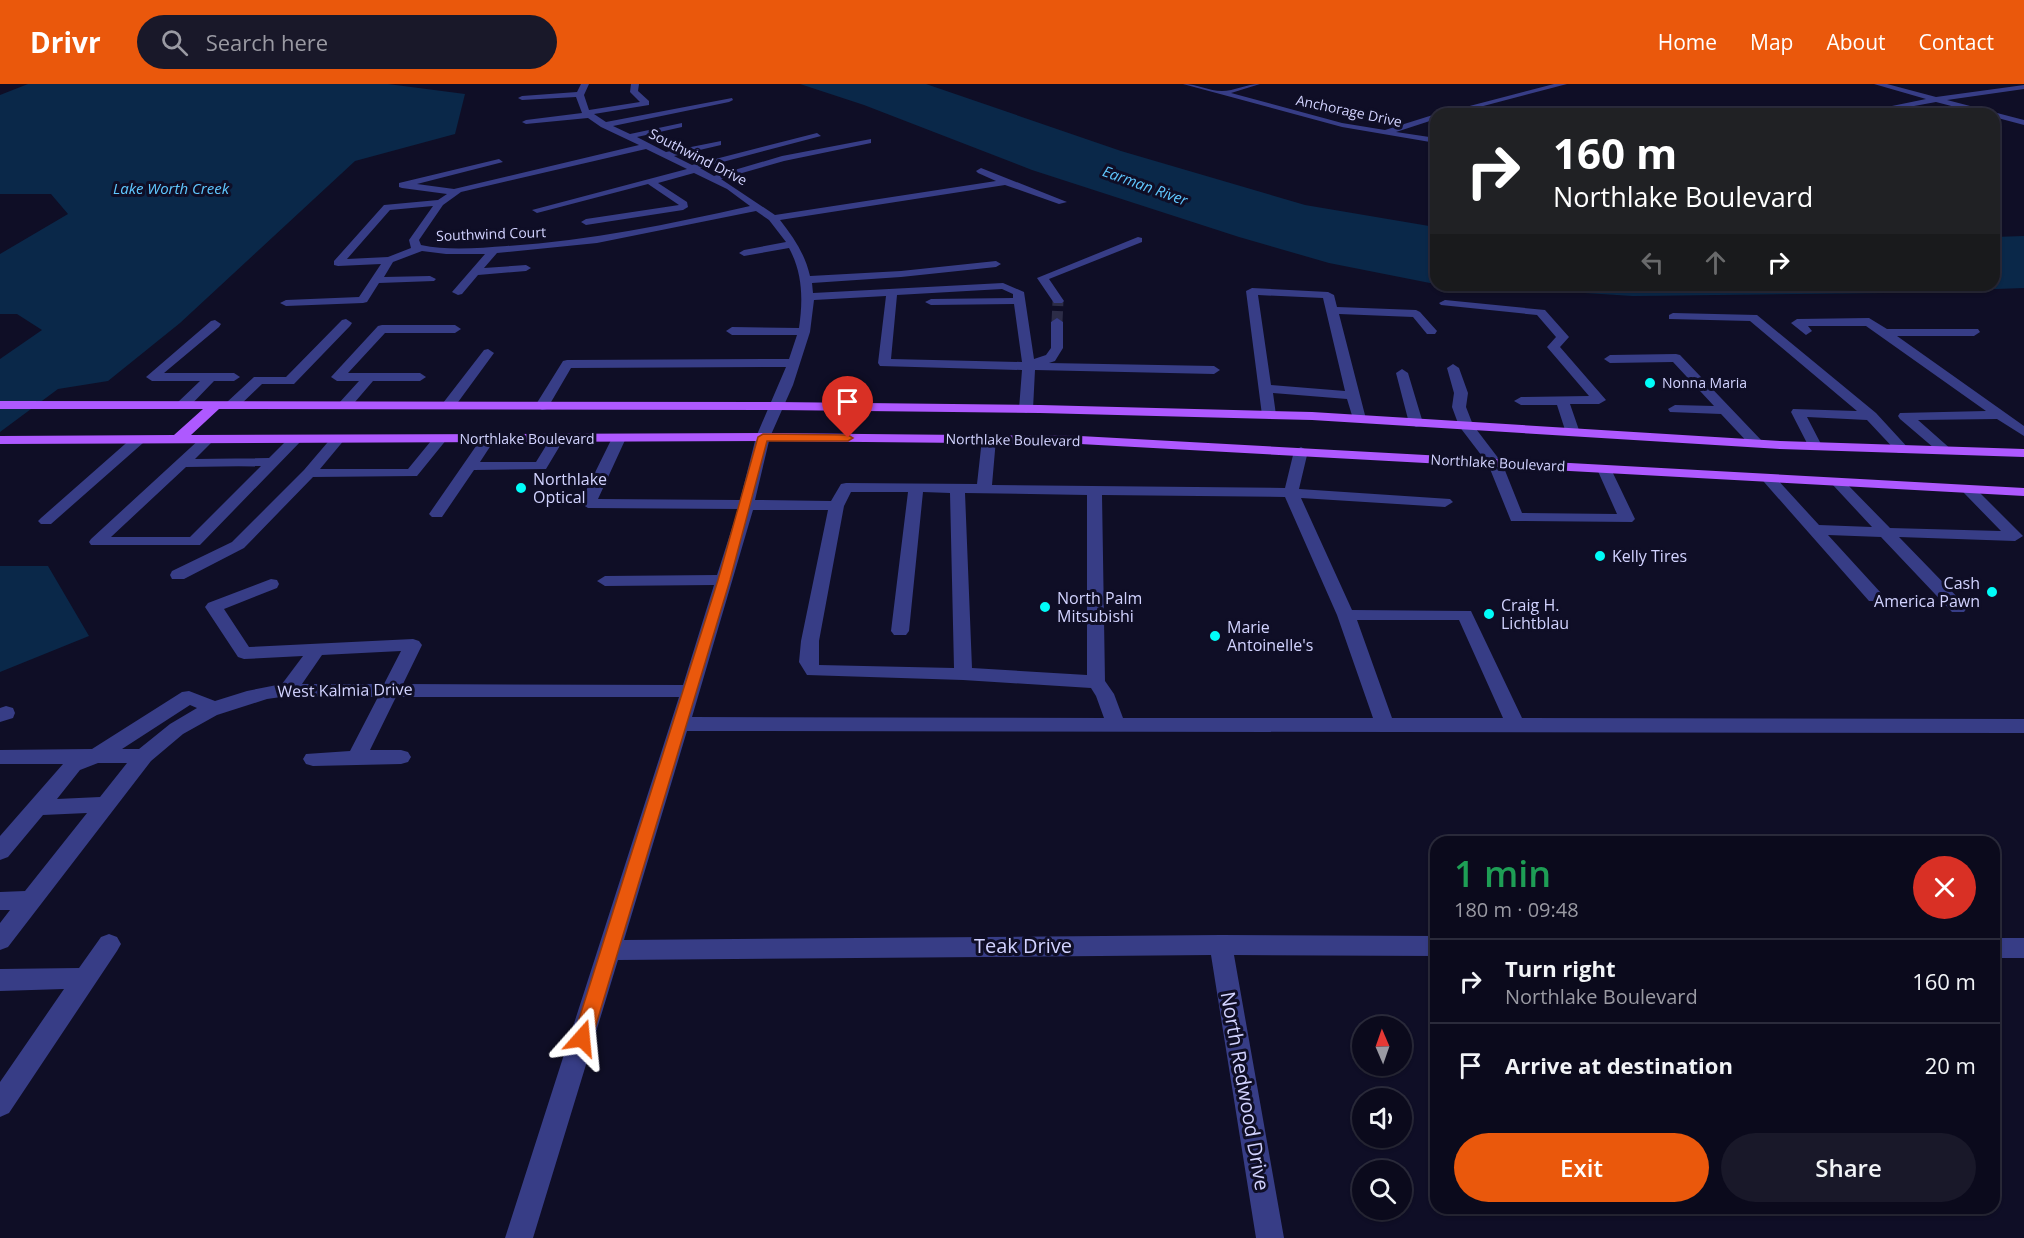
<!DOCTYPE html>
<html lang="en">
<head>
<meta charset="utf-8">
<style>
	body { margin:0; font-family:"Open Sans",sans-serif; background:#191829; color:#f1f3f6; height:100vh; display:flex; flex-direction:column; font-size:22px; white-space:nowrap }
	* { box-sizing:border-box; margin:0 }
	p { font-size:20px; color:#9a9aa3 }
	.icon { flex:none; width:33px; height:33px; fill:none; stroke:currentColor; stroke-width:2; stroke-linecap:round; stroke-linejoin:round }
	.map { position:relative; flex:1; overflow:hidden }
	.details { position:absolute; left:1430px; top:752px; width:570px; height:378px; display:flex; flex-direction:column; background:#0b0a1c; border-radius:18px; box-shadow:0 2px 4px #0004,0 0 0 2px #2b2b3b }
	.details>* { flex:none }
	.banner { position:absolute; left:1430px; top:24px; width:570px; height:183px; border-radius:18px; box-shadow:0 2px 4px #0004,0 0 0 2px #2b2b3b; background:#202124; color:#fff; overflow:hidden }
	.needle { width:39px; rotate:358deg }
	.controls { position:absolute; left:1352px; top:932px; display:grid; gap:12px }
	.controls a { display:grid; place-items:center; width:60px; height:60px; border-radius:50%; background:#0b0a1c; box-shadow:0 2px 4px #0004,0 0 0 2px #2b2b3b; font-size:30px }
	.pin { position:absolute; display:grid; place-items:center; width:51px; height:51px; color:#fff; margin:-62px -26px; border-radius:50% 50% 50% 0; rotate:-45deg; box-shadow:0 0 6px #0007 }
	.pin .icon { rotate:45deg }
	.me { position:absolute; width:66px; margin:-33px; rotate:18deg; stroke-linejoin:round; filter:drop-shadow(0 0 4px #0008) }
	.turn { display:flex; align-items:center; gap:21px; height:126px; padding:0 24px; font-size:27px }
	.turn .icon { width:78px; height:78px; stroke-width:2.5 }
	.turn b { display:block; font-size:42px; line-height:51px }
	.lanes { display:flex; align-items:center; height:57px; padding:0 24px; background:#0003; justify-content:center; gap:30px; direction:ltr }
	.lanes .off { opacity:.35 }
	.round { display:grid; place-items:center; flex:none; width:63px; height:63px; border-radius:32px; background:#191829 }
	.overview { display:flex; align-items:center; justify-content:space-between; height:102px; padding:0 24px }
	h1 { font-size:36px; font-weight:600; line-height:45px; color:#1e9e55 }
	.cta { display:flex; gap:12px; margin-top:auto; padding:12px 24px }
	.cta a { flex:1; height:69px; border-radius:36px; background:#ea580c; color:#fff; font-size:24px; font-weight:600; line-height:69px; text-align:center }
	.cta a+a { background:#191829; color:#f1f3f6 }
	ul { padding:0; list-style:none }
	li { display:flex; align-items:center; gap:18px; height:84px; padding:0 24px; border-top:2px solid #2b2b3b }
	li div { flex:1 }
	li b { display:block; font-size:22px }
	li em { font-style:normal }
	header { display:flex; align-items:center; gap:36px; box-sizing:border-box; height:84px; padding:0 30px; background:#ea580c; color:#fff }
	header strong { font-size:28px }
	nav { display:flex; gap:33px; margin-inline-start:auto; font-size:21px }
	.search { width:420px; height:54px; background:#191829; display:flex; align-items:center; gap:15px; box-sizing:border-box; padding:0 21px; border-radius:33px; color:#9a9aa3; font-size:22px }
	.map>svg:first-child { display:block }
	.water { fill:#0a2849 }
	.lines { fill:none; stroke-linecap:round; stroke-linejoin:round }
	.minor-tunnel { stroke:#2c2c47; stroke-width:11; stroke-dasharray:11 5; stroke-linecap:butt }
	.minor { fill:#373d86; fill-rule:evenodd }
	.major { fill:#ae59ff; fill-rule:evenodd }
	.route { fill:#ea580c; stroke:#983908; stroke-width:1.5 }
	.poi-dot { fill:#00fdf9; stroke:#0f0e26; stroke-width:2 }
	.labels { text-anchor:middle; stroke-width:6; stroke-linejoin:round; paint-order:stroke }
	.far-street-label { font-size:14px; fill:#d2d3ff; stroke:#0f0e26 }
	.far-poi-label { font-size:14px; fill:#d2d3ff; stroke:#0f0e26; text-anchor:start }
	.far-water-label { font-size:15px; font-style:italic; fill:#60c8ff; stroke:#0f0e26 }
	.poi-label { font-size:16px; fill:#d2d3ff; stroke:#0f0e26; text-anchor:start }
	.street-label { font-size:16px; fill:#d2d3ff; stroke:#0f0e26 }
	.near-street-label { font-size:20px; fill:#d2d3ff; stroke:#0f0e26 }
</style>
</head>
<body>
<header>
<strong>Drivr</strong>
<div class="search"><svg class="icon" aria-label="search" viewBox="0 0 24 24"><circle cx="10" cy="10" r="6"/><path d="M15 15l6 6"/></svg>Search here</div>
<nav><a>Home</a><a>Map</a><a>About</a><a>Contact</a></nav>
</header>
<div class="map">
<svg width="2024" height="1154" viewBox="0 0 2024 1154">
	<rect width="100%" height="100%" fill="#0f0e26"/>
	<path class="water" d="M 28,0 L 388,0 L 465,10 L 455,50 L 355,77 L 180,239 L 108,297 L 58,305 L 0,348 L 0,275 L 42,246 L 17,230 L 0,230 L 0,170 L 68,130 L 51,110 L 0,110 L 0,11 Z
		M 800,0 L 926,0 L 1121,67 L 1305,121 L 1435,143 L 1435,200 L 1329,179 L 1239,153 L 1032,86 L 864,21 Z
		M 2024,152 L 2024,204 L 1885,209 L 1633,212 L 1455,201 L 1994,201 L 1994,153 Z
		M 0,482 L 48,482 L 89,552 L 0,588 Z"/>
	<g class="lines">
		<path class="minor-tunnel" d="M 1057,238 L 1058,217"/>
		<path class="minor" d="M 581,0 L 589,0 L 584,11 L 589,26 L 640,18 L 630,8 L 631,0 L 639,0 L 638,7 L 649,17 L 649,21 L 594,30 L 606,38 L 732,14 L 733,16 L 729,18 L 613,42 L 630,50 L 682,39 L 682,43 L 637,53 L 666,68 L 721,57 L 721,61 L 674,72 L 692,81 L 817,49 L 821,52 L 700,84 L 714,92 L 782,72 L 871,55 L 871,59 L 784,77 L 721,95 L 775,131 L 996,97 L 978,89 L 976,87 L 981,84 L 1067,118 L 1059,120 L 1005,101 L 780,136 C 794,154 805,170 810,192 L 901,187 L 996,177 L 1001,180 L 996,183 L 901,193 L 812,199 L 813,209 L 1003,199 L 1024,208 L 1034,275 L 1046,271 L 1051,264 L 1051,238 L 1057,234 L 1063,238 L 1063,264 L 1055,277 L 1049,279 L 1214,282 L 1220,286 L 1214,290 L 1035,286 L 1033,325 L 1026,329 L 1019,325 L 1022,286 L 880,282 L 878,279 L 886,212 L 814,216 L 810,248 L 793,301 L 770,353 L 755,416 L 831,417 L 841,400 L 846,399 L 977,400 L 982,355 L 989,351 L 996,355 L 992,401 L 1285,404 L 1294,367 L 1301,363 L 1308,367 L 1299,405 L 1450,415 L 1453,418 L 1445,423 L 1301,414 L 1352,526 L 1471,527 L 1522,634 L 2024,635 L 2024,649 L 687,647 L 624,856 L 1221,851 L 1436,852 L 1436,872 L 1234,871 L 1284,1154 L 1256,1154 L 1211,871 L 618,876 L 533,1154 L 505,1154 L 679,613 L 396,613 L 370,666 L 401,666 L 408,668 L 411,673 L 408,678 L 401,680 L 313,682 L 306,680 L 303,675 L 306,670 L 350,667 L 378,613 L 288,612 L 267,615 L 217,631 L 183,650 L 151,677 L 8,863 L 0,866 L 0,839 L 10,826 L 0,826 L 0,808 L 25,807 L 87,729 L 43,731 L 8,773 L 0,776 L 0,752 L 63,680 L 0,680 L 0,666 L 92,665 L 182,608 L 189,607 L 215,617 L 247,607 L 282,600 L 303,572 L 244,575 L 238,573 L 205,523 L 208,519 L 271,495 L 277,496 L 279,500 L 277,504 L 224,525 L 249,563 L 413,555 L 419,557 L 422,561 L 403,600 L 683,601 L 714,501 L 605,502 L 597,497 L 605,492 L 717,491 L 738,425 L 588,424 L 580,419 L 612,354 L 619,350 L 626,354 L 598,415 L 740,416 L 756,353 L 786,283 L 571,284 L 547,325 L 542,326 L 535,322 L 563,277 L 567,276 L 789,275 L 797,251 L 732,251 L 726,247 L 732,243 L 799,244 C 803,216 803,190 789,164 L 744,172 L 739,169 L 744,166 L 786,158 L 769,136 L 756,127 L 597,159 L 497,169 L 484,184 L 526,181 L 531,184 L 526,187 L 478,191 L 462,210 L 458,211 L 452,208 L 485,170 L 446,170 L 422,167 L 393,178 L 384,193 L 430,192 L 436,195 L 434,197 L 379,199 L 367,218 L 363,219 L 286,222 L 280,219 L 286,216 L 359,213 L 381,180 L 338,182 L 334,181 L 334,177 L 384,121 L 438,116 L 447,110 L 402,104 L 399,103 L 399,99 L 499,75 L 503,78 L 417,100 L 454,105 L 639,61 L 601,43 L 588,34 L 526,40 L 522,38 L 526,36 L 582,29 L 576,13 L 522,16 L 518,14 L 522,12 L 577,8 ZM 646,65 L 687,85 L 532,126 L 537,129 L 648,100 L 679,121 L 586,135 L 581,138 L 586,141 L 683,126 L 688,123 L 687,118 L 658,99 L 694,89 L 727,105 L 750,122 C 670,140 589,157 507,162 C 479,164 449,167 421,161 L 419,156 L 443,121 L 461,108 ZM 433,122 L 409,156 L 411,164 L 388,173 L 347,175 L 390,126 ZM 1002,205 L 1013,210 L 1013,214 L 931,215 L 925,218 L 931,221 L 1014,220 L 1022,278 L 891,275 L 897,211 ZM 851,408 L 908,408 L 891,547 L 894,551 L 906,551 L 909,547 L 923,408 L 950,409 L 954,584 L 819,581 L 819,557 L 844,422 ZM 965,409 L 1087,411 L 1087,591 L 972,584 ZM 1102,411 L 1285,413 L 1337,531 L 1373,634 L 1123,634 L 1114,610 L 1105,597 ZM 753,426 L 828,426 L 801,557 L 799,578 L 807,591 L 963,596 L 1091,604 L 1096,612 L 1104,634 L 692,633 ZM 1357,536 L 1459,536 L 1503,634 L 1392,634 ZM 401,567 L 384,600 L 302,600 L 322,571 ZM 190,621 L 197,624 L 170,640 L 139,665 L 122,665 ZM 98,679 L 127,679 L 100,713 L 57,715 L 80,686 Z
			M 1183,0 C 1197,0 1209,7 1222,7 C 1234,7 1247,0 1260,0 L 1231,9 L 1342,39 L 1385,46 L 1436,30 L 1436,35 L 1396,48 L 1436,54 L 1436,59 L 1342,43 Z
			M 1554,0 L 1567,0 L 1453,30 L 1439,30 Z
			M 1874,0 L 1887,0 L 1936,13 L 2024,1 L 2024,5 L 1947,16 L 2024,36 L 2024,41 L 1994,33 L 1994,30 L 1982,30 L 1936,18 L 1870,30 L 1853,30 L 1926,15 Z
			M 1138,153 L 1142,154 L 1142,158 L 1049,195 L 1064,217 L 1062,219 L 1054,219 L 1037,194 Z
			M 1252,204 L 1328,208 L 1334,211 L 1337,223 L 1416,226 L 1420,228 L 1437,247 L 1435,250 L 1427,250 L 1413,233 L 1339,230 L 1366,335 L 1364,338 L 1354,338 L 1347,315 L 1273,309 L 1276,331 L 1269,335 L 1262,331 L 1246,207 ZM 1258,211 L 1323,214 L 1345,307 L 1271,301 Z
			M 1445,216 L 1545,226 L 1569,253 L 1560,263 L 1606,316 L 1599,320 L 1570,320 L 1580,349 L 1578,352 L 1568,352 L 1566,349 L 1557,321 L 1521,321 L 1514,317 L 1521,313 L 1589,312 L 1547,263 L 1556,253 L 1537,231 L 1441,221 L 1439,219 Z
			M 1673,229 L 1757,231 L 1876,329 L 1910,366 L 1908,369 L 1898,369 L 1867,336 L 1807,333 L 1822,362 L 1815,366 L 1810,365 L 1791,328 L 1793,325 L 1857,327 L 1750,237 L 1669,235 L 1669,231 Z
			M 1869,234 L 1887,245 L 1978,245 L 1980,248 L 1974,252 L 1897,252 L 2024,342 L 2024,352 L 1997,335 L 1918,336 L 1953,367 L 1951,370 L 1941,370 L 1900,335 L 1898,332 L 1900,329 L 1986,327 L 1866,242 L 1808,242 L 1812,247 L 1806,251 L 1791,239 L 1797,235 Z
			M 346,235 L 352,239 L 350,242 L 294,300 L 262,300 L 236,325 L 226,325 L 224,322 L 226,319 L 254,293 L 286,293 L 342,236 Z
			M 215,236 L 221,240 L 219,243 L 164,289 L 234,289 L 240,293 L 234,297 L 214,297 L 187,325 L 177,325 L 175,322 L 177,319 L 200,297 L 152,297 L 146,293 L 211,237 Z
			M 382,241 L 455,241 L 461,245 L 455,249 L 385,249 L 348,289 L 420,289 L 426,293 L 420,297 L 373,297 L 349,325 L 339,325 L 337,322 L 339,319 L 359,297 L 337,297 L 331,293 L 378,242 Z
			M 488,265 L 494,269 L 453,325 L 443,325 L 441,322 L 443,319 L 484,266 Z
			M 1676,270 L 1680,271 L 1762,357 L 1764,360 L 1762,363 L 1752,363 L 1721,330 L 1670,328 L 1668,325 L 1675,321 L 1714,322 L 1673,278 L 1610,279 L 1604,275 L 1610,271 Z
			M 1453,280 L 1459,284 L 1468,309 L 1466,323 L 1473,341 L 1502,379 L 1522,429 L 1617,430 L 1597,385 L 1604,381 L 1611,385 L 1635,435 L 1632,438 L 1511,437 L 1488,380 L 1459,342 L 1452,323 L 1454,309 L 1447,284 Z
			M 1402,285 L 1408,289 L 1423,339 L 1421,342 L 1416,343 L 1409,339 L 1396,289 Z
			M 338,351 L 345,355 L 320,385 L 408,385 L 435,352 L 445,352 L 447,355 L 417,392 L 313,393 L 244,464 L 184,495 L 172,495 L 170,491 L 172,487 L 232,458 L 304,386 L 333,352 Z
			M 488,351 L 495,355 L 480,378 L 536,378 L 552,352 L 562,352 L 564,355 L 546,385 L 474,386 L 442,433 L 432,433 L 429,430 L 483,352 Z
			M 138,352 L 145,356 L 143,359 L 51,440 L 41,440 L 38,437 L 41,434 L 133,353 Z
			M 207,352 L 214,356 L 195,375 L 269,374 L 290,353 L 295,352 L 302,356 L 200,461 L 91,461 L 89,458 L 91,455 L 202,353 ZM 261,382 L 190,453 L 111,453 L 186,383 Z
			M 1769,391 L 1774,392 L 1819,441 L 1872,443 L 1832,400 L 1839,396 L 1844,397 L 1890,444 L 2001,447 L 1964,409 L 1962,406 L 1969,402 L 1974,403 L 2023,452 L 2015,457 L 1899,453 L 1964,520 L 1967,524 L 1964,528 L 1952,528 L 1881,453 L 1828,451 L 1881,509 L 1883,513 L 1881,517 L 1869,517 L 1764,398 L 1762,395 L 1764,392 Z
			M 6,622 L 13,624 L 15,629 L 13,634 L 0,638 L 0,624 Z
			M 109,850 L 117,853 L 121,860 L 117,867 L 9,1029 L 0,1033 L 0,998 L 64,905 L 0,907 L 0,885 L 79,884 L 101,853 Z
			M 1994,854 L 2024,854 L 2024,874 L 1994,874 Z"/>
		<path class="major" d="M 0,317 L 777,318 L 1040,321 L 1312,328 L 1780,357 L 2024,365 L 2024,373 L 1780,365 L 1312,336 L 1040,329 L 777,326 L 219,325 L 191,351 L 763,349 L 1080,352 L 2024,404 L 2024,412 L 1080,360 L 763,357 L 0,360 L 0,352 L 174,351 L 203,325 L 0,325 Z"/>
	</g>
	<path class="route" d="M 763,350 L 848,351 L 853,354 L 848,357 L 767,357 L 730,496 L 592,954 L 589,960 L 582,963 L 575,960 L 573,954 L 718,496 L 758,353 Z"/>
	<g class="poi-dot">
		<circle cx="1650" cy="299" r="6"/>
		<circle cx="521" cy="404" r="6"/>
		<circle cx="1600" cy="472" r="6"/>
		<circle cx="1992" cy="508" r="6"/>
		<circle cx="1045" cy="523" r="6"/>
		<circle cx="1489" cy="530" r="6"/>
		<circle cx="1215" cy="552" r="6"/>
	</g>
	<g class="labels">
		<g class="far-street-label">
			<text transform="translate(1349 27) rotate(12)" y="5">Anchorage Drive</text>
			<text transform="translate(698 73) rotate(27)" y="5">Southwind Drive</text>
			<text transform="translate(491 150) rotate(-2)" y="5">Southwind Court</text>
			<text x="527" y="360">Northlake Boulevard</text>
			<text transform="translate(1013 356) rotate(1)" y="5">Northlake Boulevard</text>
			<text transform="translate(1498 379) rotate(3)" y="5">Northlake Boulevard</text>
		</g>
		<g class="far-poi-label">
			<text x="1662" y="304">Nonna Maria</text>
		</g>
		<g class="far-water-label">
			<text transform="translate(1145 102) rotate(20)" y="5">Earman River</text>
			<text x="171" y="110">Lake Worth Creek</text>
		</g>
		<g class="poi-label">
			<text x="533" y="401">Northlake<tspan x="533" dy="18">Optical</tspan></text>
			<text x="1612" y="478">Kelly Tires</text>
			<text x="1980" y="505" text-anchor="end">Cash<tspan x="1980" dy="18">America Pawn</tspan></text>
			<text x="1057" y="520">North Palm<tspan x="1057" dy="18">Mitsubishi</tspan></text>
			<text x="1501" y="527">Craig H.<tspan x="1501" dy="18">Lichtblau</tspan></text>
			<text x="1227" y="549">Marie<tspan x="1227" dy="18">Antoinelle's</tspan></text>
		</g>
		<g class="street-label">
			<text transform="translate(345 606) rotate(-1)" y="6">West Kalmia Drive</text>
		</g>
		<g class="near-street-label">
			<text x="1023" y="869">Teak Drive</text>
			<text transform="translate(1245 1007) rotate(80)" y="7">North Redwood Drive</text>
		</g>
	</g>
</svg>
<div class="controls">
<a><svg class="needle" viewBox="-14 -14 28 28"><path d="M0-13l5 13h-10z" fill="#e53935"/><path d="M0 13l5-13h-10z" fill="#9a9aa3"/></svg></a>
<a><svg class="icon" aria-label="sound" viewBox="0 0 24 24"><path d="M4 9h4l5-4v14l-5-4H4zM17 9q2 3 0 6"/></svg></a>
<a><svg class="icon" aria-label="search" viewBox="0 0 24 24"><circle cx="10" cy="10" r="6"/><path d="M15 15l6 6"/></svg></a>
</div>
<div class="pin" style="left:848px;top:354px;background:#d93025"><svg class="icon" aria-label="arrive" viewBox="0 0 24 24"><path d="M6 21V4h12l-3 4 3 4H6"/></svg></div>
<svg class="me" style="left:582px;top:954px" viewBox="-20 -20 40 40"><path d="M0-17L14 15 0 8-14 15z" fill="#ea580c" stroke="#fff" stroke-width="4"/></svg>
<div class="banner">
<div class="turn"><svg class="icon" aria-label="right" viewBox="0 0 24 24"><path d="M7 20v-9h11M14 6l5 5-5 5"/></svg><div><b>160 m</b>Northlake Boulevard</div></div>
<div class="lanes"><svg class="icon off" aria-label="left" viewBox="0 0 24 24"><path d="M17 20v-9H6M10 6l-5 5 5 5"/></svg><svg class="icon off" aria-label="ahead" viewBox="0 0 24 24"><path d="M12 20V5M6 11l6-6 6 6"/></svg><svg class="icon" aria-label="right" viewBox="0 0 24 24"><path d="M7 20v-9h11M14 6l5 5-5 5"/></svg></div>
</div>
<section class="details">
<div class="overview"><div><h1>1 min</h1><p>180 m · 09:48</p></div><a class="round" style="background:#d93025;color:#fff"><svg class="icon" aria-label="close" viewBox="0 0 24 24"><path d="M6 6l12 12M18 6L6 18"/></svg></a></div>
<ul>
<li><svg class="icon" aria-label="right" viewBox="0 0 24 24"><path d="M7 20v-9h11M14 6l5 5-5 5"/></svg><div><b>Turn right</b><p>Northlake Boulevard</p></div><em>160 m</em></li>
<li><svg class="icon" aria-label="arrive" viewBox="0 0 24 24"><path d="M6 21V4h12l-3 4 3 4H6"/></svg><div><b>Arrive at destination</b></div><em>20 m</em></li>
</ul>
<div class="cta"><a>Exit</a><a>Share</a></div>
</section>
</div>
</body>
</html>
